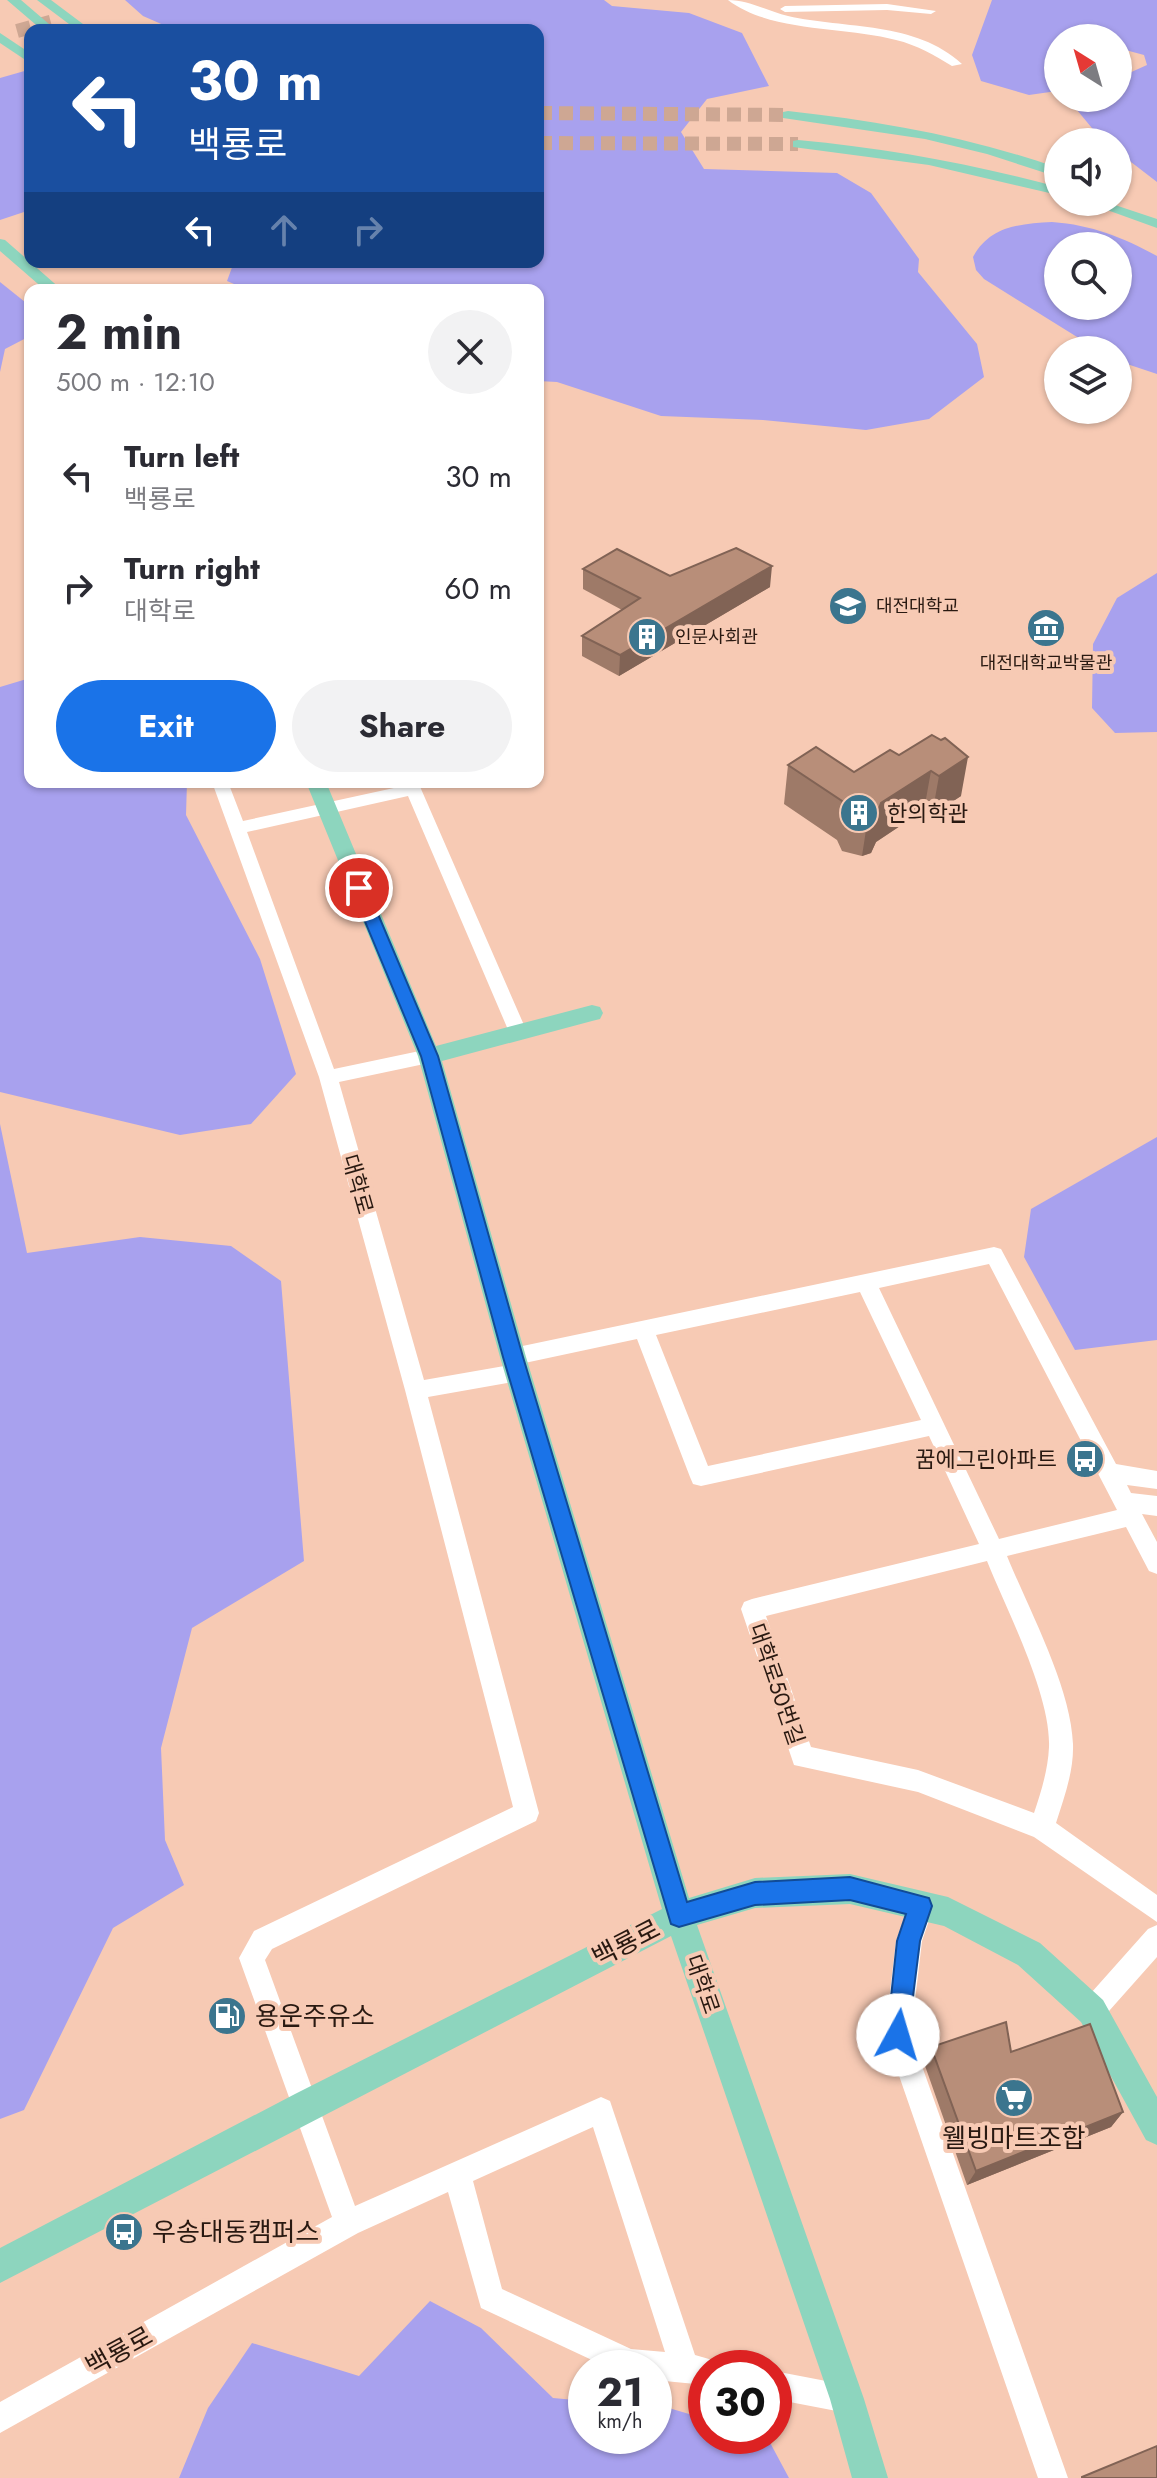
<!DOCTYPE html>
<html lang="en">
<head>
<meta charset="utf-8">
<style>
	body { margin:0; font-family:Jost,"Noto Sans KR",sans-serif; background:#f2f2f3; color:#2b2b33; height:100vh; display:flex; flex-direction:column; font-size:30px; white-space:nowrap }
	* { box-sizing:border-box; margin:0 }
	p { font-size:26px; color:#7c7c81 }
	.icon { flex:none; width:44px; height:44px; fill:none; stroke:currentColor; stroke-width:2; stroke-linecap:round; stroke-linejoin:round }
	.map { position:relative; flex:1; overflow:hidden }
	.drawer { position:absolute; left:24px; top:284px; width:520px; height:504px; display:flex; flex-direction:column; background:#fff; border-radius:16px; box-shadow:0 2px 6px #0004 }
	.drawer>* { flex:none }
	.banner { position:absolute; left:24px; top:24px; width:520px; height:244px; border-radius:16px; box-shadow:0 2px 6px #0004; background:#1a4fa0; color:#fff; overflow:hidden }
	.needle { width:52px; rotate:323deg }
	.buttons { position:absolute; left:1044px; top:24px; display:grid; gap:16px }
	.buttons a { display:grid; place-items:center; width:88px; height:88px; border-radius:50%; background:#fff; box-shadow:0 2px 6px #0004; font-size:40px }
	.speed { position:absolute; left:568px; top:2350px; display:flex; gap:16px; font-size:40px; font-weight:700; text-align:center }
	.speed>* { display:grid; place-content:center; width:104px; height:104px; border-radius:50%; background:#fff; box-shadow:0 2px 6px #0004; line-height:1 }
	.speed small { font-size:20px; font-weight:400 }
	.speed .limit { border:12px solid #d22; background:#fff; color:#111 }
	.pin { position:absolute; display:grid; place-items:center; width:68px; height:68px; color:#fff; margin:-34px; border:4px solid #fff; border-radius:50%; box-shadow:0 2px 8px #0007 }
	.me { position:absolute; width:88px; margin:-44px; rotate:6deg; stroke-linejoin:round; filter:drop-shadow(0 0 6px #0008) }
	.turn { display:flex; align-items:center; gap:28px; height:168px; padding:0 32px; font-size:36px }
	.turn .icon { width:104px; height:104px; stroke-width:2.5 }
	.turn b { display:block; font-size:56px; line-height:68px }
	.lanes { display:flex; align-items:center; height:76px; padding:0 32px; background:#0003; justify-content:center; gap:40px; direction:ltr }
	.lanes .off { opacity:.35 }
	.round { display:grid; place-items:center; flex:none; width:84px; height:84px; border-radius:42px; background:#f2f2f3 }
	.overview { display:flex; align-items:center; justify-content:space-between; height:136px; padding:0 32px }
	h1 { font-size:48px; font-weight:700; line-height:60px }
	.action { display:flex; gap:16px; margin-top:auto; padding:16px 32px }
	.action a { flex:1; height:92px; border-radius:48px; background:#1a73e8; color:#fff; font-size:32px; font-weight:700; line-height:92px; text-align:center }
	.action a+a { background:#f2f2f3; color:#2b2b33 }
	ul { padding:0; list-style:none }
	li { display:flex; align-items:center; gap:24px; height:112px; padding:0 32px }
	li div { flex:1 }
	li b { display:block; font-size:30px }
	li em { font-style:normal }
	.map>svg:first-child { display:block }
	.green { fill:#a8a1ee; fill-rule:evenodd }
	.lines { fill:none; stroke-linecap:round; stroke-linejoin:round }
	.major-tunnel { stroke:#cea793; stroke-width:14; stroke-dasharray:14 7; stroke-linecap:butt }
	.minor { fill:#fff; fill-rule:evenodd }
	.major { fill:#8dd5be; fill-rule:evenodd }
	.wall { fill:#9e7a68 }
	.shaded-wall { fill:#816355 }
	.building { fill:#b88e79; stroke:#816355; stroke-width:2 }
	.route { fill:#1a73e8; stroke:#114b97; stroke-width:2 }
	.labels { text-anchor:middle; stroke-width:8; stroke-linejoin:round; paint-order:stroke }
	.far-poi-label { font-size:18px; fill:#291911; stroke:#f7cab4; text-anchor:start }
	.poi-label { font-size:22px; fill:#291911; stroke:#f7cab4; text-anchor:start }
	.street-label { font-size:22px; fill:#291911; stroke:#f7cab4 }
	.near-street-label { font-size:26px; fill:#291911; stroke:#f7cab4 }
	.near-poi-label { font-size:26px; fill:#291911; stroke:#f7cab4; text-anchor:start }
</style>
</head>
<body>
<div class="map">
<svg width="1157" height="2478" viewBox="0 0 1157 2478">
	<rect width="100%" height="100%" fill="#f7cab4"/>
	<path class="green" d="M 125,0 L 604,0 L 612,6 L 689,13 L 742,33 L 769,86 L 707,99 L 681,132 L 704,169 L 837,173 L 871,193 L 919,259 L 918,272 L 977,344 L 984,377 L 929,419 L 866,430 L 763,420 L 661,416 L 557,382 L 538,381 L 538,290 L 248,290 L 227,281 L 234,262 L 538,262 L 538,30 L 175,30 L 143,16 Z
		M 992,0 L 1157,0 L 1157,182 L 1118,152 L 1118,142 L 1101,139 L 1077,110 L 1088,98 L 1118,98 L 1118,78 L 1147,65 L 1144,55 L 1118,48 L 1118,38 L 1058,38 L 1057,91 L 1029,95 L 981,81 L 972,55 Z
		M 28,70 L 30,210 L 0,220 L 0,78 Z
		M 1052,222 C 1092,225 1122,237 1157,256 L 1157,374 L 1118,361 L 1118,350 L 1098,350 L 984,279 L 976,270 L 973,257 C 990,226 1019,224 1052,222 ZM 1118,246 L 1118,306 L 1058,306 L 1058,246 Z
		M 0,282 L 30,306 L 30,336 L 5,349 L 0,372 Z
		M 1157,573 L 1157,732 L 1115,733 L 1092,708 L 1093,644 L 1117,598 Z
		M 30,678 L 30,782 L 187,782 L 186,815 L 260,959 L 296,1074 L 251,1124 L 180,1135 L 0,1092 L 0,687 Z
		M 0,1124 L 27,1253 L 140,1237 L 231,1246 L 281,1281 L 304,1561 L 192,1628 L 161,1748 L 165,1840 L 184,1885 L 113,1928 L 24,2110 L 0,2119 Z
		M 1157,1137 L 1157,1340 L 1075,1350 L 1024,1257 L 1031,1209 Z
		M 430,2301 L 481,2328 L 553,2398 L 586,2401 L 586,2436 L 654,2436 L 654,2405 L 662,2406 L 706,2419 L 706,2436 L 767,2437 L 789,2478 L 179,2478 L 208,2408 L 252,2343 L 359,2376 Z"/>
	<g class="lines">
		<path class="major-tunnel" d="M 17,31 L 57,20
			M 538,113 L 788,115
			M 538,143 L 798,144"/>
		<path class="minor" d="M 728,0 C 749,0 767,11 788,16 C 845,29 916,21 962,64 L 952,66 C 934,55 917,45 896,40 C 845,26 771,33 728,0 Z
			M 887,4 L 936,11 L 931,14 L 887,10 L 785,12 L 780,9 L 785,6 Z
			M 212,782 L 228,782 L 243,821 L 403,786 L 402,782 L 418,782 L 527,1032 L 518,1039 L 509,1032 L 408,796 L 247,832 L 334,1069 L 429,1049 L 438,1056 L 429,1063 L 339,1082 L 424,1380 L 510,1365 L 503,1357 L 506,1351 L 513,1348 L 994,1247 L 1001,1249 L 1116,1464 L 1157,1471 L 1157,1489 L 1127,1485 L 1131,1493 L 1157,1496 L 1157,1516 L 1142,1514 L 1157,1542 L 1157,1574 L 1149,1571 L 1126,1527 L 1007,1556 C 1029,1610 1071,1687 1073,1744 C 1074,1771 1064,1798 1056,1823 L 1157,1895 L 1157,1922 L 1034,1837 L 918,1792 L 794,1765 L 741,1609 L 744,1602 L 752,1599 L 979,1544 L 929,1436 L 701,1486 L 693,1484 L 690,1477 L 637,1339 L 520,1364 L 529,1372 L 525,1378 L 518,1381 L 428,1397 L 539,1813 L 536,1821 L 272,1949 L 265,1960 L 355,2206 L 601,2097 L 610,2101 L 695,2355 L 716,2361 L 719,2368 L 706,2368 L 706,2385 L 654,2380 L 654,2368 L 609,2368 L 481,2308 L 448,2192 L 358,2233 L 0,2433 L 0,2402 L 332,2217 L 239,1958 L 254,1931 L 513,1807 L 405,1390 L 319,1077 ZM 989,1264 L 1117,1510 L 999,1539 L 879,1288 ZM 860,1292 L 921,1420 L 708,1466 L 656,1335 ZM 987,1561 C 1007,1611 1051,1695 1049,1747 C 1048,1770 1041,1792 1034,1813 L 918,1770 L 811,1747 L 766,1616 ZM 593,2127 L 665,2352 L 631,2349 L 502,2289 L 473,2181 Z
			M 921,1894 L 930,1897 L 934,1906 L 922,1941 L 911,2035 L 1068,2478 L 1038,2478 L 885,2035 L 896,1941 L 912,1897 Z
			M 1157,1925 L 1157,1957 L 1101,2020 L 1092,2024 L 1083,2020 L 1079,2011 L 1083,2002 L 1148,1929 Z
			M 774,2371 L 847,2385 L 857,2389 L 861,2399 L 857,2409 L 847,2413 L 774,2399 Z"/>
		<path class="major" d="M 7,0 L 21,0 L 56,30 L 42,30 Z
			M 37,0 L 51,0 L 91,30 L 77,30 Z
			M 0,33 L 30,53 L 30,63 L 0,43 Z
			M 788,111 C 880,121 970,137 1058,168 L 1058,177 L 987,154 L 925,139 L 783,118 L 783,112 Z
			M 798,140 C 886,148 972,164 1058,187 L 1058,195 L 929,165 L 793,147 L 793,141 Z
			M 1085,202 L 1106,202 L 1157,219 L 1157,228 Z
			M 0,239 L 5,240 L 62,290 L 45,290 L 0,251 Z
			M 306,782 L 326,782 L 436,1046 L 592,1005 L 600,1007 L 603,1013 L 600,1019 L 592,1021 L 442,1061 L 526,1357 L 689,1898 L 755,1878 L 850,1874 L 948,1897 L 1040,1943 L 1103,2000 L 1157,2097 L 1157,2145 L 1146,2140 L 1081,2022 L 1018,1965 L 944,1926 L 850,1904 L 755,1908 L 697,1925 L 864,2399 L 888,2478 L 852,2478 L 830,2399 L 671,1936 L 0,2283 L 0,2248 L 295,2094 L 662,1909 L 500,1357 L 418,1056 Z"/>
	</g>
	<path class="wall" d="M 583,569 L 670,576 L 770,587 L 619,676 L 582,656 L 582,636 L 622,610 L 583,589 Z
		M 941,740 L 961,796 L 932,815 L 924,810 L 876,842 L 871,853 L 862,856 L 842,851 L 837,840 L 784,804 L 788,765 L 854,772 Z
		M 931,2047 L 1011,2052 L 1123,2112 L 1111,2127 L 967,2185 L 924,2063 Z"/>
	<path class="shaded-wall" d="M 772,566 L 770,587 L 619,676 L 620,655 Z
		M 968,757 L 961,796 L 932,815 L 939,776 Z
		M 931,771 L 924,810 L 876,842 L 871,853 L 862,856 L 868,817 L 881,803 Z
		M 1123,2112 L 1111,2127 L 967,2185 L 976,2171 Z"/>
	<path class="building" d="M 736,548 L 772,566 L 620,655 L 582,636 L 640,598 L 583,569 L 617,549 L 670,576 Z
		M 932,735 L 941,740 L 945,738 L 968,757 L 939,776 L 931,771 L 881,803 L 877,814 L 868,817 L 847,812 L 842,801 L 788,765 L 816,747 L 854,772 L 890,750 L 899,755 Z
		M 1006,2022 L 1011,2052 L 1090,2024 L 1123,2112 L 976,2171 L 931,2047 Z
		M 1157,2446 L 1157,2478 L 1082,2478 L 1082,2477 Z"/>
	<path class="route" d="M 359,883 L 367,888 L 438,1056 L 523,1357 L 687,1902 L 755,1882 L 850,1877 L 929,1898 L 932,1906 L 920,1941 L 907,2044 L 898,2047 L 890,2044 L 887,2035 L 897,1941 L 906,1914 L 850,1900 L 755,1905 L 679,1927 L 671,1924 L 503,1357 L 421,1056 L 351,888 Z"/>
	<defs>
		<symbol id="university-disc" viewBox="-11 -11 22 22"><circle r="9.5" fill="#3b758e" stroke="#f7cab4"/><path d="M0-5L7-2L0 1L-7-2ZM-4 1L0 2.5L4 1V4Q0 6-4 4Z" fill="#fff"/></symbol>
		<symbol id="museum-disc" viewBox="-11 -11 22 22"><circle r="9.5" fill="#3b758e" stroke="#f7cab4"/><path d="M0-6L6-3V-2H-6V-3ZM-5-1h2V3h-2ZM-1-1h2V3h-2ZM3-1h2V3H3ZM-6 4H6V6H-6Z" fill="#fff"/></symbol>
		<symbol id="building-disc" viewBox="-11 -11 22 22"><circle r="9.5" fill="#3b758e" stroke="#f7cab4"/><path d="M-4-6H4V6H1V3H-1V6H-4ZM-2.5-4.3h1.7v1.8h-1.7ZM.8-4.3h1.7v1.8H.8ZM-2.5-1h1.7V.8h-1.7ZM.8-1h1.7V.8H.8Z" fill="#fff"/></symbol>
		<symbol id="bus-disc" viewBox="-11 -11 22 22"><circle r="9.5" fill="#3b758e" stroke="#f7cab4"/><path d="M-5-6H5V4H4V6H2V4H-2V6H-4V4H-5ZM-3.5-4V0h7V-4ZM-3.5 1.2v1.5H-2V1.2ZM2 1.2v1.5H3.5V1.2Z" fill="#fff"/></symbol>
		<symbol id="fuel-disc" viewBox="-11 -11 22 22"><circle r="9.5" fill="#3b758e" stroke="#f7cab4"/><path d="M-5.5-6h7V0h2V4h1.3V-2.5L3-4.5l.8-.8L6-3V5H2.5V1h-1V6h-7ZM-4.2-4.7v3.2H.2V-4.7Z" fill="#fff"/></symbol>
		<symbol id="supermarket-disc" viewBox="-11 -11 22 22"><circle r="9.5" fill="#3b758e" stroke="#f7cab4"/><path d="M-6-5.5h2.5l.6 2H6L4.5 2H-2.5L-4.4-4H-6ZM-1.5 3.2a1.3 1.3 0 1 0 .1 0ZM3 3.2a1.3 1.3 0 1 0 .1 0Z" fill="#fff"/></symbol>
	</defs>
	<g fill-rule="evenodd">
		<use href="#university-disc" x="826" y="584" width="44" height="44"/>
		<use href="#museum-disc" x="1024" y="606" width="44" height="44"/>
		<use href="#building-disc" x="625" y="615" width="44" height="44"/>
		<use href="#building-disc" x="837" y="791" width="44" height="44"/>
		<use href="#bus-disc" x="1063" y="1437" width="44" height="44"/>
		<use href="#fuel-disc" x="205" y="1994" width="44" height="44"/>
		<use href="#supermarket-disc" x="992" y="2076" width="44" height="44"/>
		<use href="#bus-disc" x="102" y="2210" width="44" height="44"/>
	</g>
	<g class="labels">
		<g class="far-poi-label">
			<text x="876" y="612">대전대학교</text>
			<text x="675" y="643">인문사회관</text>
			<text x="1046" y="669" text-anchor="middle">대전대학교박물관</text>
		</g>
		<g class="poi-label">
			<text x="887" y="821">한의학관</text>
			<text x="1057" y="1467" text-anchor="end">꿈에그린아파트</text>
		</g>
		<g class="street-label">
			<text transform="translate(358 1184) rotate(74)" y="8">대학로</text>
			<text transform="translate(777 1684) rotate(71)" y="8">대학로50번길</text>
			<text transform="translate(703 1984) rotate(71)" y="8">대학로</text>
		</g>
		<g class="near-street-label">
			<text transform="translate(626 1943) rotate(-27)" y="9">백룡로</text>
			<text transform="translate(119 2351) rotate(-29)" y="9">백룡로</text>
		</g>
		<g class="near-poi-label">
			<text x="255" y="2025">용운주유소</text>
			<text x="1014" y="2147" text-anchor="middle">웰빙마트조합</text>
			<text x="152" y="2241">우송대동캠퍼스</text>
		</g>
	</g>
</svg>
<div class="buttons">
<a><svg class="needle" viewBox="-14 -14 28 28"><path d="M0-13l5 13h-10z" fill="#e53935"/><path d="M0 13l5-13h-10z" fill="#7c7c81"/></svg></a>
<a><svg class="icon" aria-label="sound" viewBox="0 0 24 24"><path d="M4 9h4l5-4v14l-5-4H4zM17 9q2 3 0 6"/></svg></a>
<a><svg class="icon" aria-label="search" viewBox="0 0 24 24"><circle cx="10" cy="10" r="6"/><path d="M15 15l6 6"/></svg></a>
<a><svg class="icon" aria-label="layers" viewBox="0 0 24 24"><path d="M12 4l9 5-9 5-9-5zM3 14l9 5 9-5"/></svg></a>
</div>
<div class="speed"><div>21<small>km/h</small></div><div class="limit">30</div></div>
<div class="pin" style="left:359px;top:888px;background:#d93025"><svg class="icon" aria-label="arrive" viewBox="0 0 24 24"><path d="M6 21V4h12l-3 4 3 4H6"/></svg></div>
<svg class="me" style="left:898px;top:2035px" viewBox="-20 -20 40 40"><circle r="19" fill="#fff"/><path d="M0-13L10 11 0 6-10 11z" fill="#1a73e8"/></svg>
<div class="banner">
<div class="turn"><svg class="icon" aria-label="left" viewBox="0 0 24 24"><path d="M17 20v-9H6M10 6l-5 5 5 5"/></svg><div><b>30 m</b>백룡로</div></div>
<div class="lanes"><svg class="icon" aria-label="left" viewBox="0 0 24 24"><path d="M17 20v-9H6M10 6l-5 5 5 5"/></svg><svg class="icon off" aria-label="ahead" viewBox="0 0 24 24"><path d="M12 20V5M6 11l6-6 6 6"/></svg><svg class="icon off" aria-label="right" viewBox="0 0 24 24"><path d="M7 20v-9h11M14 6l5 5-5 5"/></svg></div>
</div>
<section class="drawer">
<div class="overview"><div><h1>2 min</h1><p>500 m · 12:10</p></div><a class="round"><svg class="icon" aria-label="close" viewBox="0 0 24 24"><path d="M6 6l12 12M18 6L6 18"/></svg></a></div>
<ul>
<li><svg class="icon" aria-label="left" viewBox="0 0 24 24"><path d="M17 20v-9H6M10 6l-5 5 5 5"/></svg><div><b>Turn left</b><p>백룡로</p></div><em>30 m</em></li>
<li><svg class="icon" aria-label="right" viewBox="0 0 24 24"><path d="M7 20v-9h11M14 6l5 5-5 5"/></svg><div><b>Turn right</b><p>대학로</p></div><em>60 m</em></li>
</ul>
<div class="action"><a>Exit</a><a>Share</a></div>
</section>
</div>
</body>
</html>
